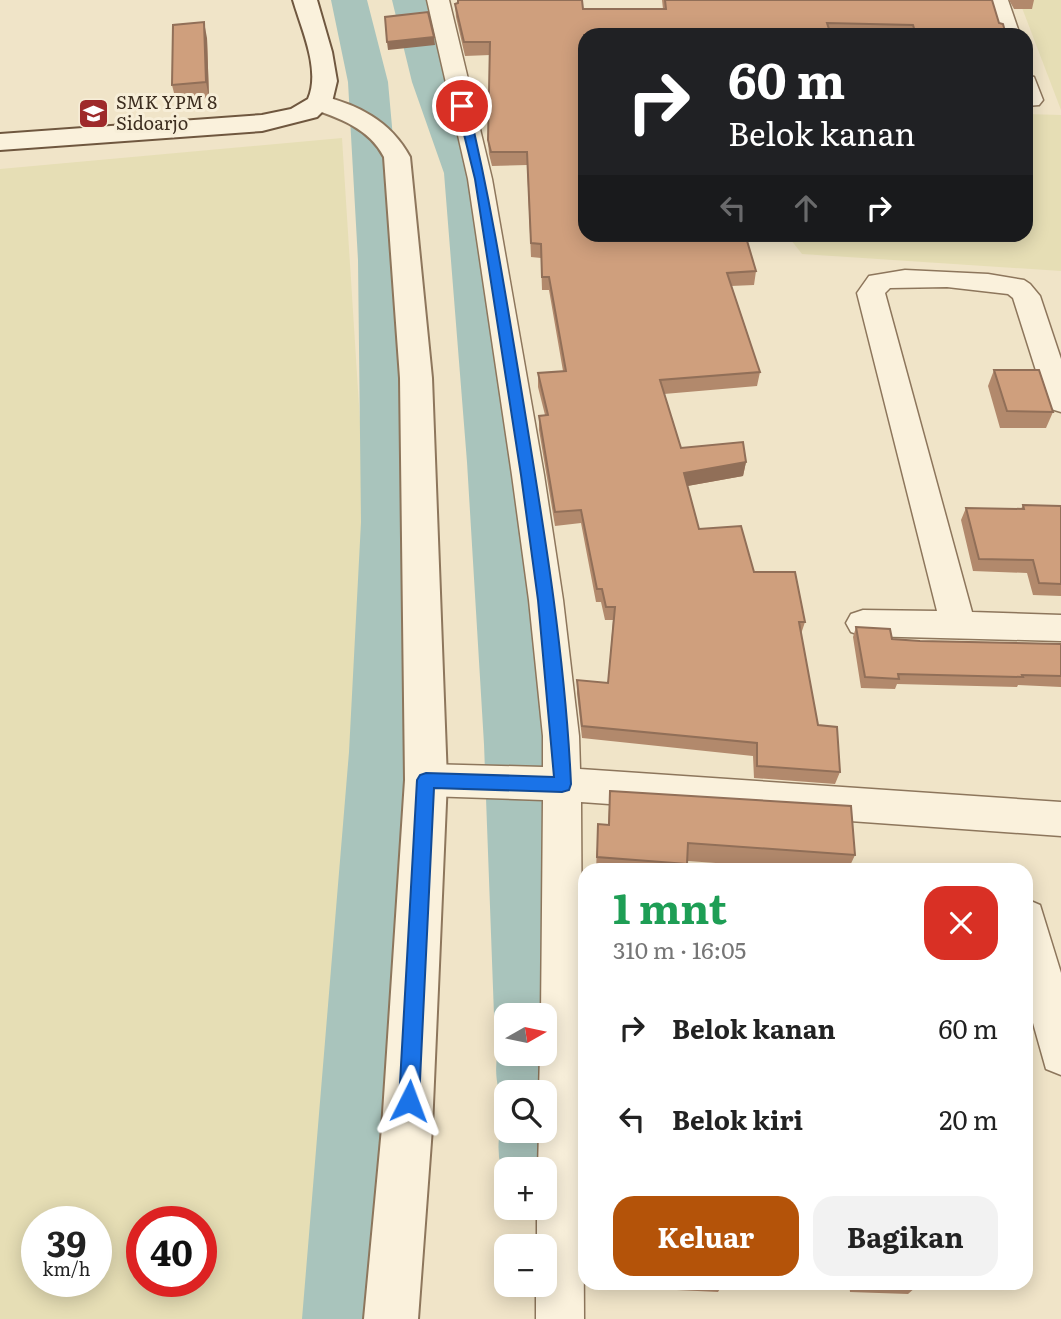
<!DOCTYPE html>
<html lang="id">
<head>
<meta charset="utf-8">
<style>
	body { margin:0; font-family:Literata,serif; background:#f2f2f2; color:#222; height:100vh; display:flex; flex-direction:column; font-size:26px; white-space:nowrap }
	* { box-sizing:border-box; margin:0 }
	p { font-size:23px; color:#767676 }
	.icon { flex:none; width:38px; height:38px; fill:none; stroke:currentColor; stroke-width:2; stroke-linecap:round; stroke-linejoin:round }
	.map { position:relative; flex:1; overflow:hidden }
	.panel { position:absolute; left:578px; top:863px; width:455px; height:427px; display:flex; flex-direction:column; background:#fff; border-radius:21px; box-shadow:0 4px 18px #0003 }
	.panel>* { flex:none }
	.banner { position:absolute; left:578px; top:28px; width:455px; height:214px; border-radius:21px; box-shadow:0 4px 18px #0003; background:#202124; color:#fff; overflow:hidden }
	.needle { width:46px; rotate:81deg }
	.buttons { position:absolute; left:494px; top:1003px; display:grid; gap:14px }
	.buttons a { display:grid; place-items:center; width:63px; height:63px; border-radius:14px; background:#fff; box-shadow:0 4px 18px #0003; font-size:35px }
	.speed { position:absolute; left:21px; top:1206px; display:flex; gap:14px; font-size:35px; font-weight:700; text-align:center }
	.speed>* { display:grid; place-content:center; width:91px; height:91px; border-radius:50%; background:#fff; box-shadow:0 4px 18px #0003; line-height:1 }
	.speed small { font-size:18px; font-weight:400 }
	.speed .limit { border:10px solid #d22; background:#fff; color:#111 }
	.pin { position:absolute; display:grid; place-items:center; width:60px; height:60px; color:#fff; margin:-30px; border:4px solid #fff; border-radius:50%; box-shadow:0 2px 7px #0007 }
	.me { position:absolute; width:77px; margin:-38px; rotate:3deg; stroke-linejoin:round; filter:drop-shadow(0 0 5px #0008) }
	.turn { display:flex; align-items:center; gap:24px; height:147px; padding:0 35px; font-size:32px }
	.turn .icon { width:91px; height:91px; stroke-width:2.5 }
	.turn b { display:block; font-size:49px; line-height:60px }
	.lanes { display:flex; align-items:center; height:66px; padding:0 35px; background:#0003; justify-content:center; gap:35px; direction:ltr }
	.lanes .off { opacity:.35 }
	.round { display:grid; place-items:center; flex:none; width:74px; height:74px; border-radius:21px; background:#f2f2f2 }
	.head { display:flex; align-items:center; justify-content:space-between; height:119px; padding:0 35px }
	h1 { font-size:42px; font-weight:700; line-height:52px; color:#1e9e55 }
	.action { display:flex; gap:14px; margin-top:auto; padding:14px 35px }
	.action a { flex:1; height:80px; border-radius:21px; background:#b45309; color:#fff; font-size:28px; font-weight:700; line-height:80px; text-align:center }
	.action a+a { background:#f2f2f2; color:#222 }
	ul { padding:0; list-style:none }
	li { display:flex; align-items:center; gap:21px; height:91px; padding:0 35px }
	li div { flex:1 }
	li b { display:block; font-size:26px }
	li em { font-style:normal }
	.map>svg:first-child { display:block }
	.farmland { fill:#e6deb5; fill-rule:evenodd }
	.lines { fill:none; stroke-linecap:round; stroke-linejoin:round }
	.river { fill:#a9c4bc; fill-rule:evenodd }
	.minor-casing { stroke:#8d765c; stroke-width:3 }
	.tertiary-casing { stroke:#8d765c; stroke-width:4 }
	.secondary-casing { stroke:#6f573f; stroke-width:4 }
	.minor { fill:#faf1dc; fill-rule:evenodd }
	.tertiary { fill:#faf1dc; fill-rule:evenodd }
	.secondary { fill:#faf1dc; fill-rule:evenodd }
	.wall { fill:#b2896c }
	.shaded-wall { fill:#916f58 }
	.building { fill:#cf9f7d; stroke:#916f58; stroke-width:2 }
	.route { fill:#1a73e8; stroke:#114b97; stroke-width:2 }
	.labels { text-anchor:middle; stroke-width:6; stroke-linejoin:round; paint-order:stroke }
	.far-poi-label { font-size:18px; fill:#3d2e20; stroke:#f7eed8; text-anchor:start }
</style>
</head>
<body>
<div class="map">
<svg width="1061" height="1319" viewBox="0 0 1061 1319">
	<rect width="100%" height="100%" fill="#f0e4c8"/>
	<path class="farmland" d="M 1019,0 L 1061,0 L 1061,111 L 1061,110 Z
		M 1026,114 L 1061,115 L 1061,271 L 802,254 L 787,235 L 1026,234 Z
		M 342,138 L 374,642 L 321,1319 L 0,1319 L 0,169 ZM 37,1222 L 96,1222 L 96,1281 L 37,1281 ZM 142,1222 L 201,1222 L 201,1281 L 142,1281 Z"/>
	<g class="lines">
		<path class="river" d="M 331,0 L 367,0 L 388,82 L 404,260 L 417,522 L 413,752 L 388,1319 L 302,1319 L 349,752 L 361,522 L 358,260 L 348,82 Z
			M 392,0 L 428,0 L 452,82 L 488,173 L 521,462 L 548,744 L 568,1015 L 561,1031 C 572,1056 579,1082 568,1108 C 583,1144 583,1161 568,1197 L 544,1207 L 544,1169 L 506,1169 L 506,1183 C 496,1160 496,1135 506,1113 L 506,1130 L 544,1130 L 544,1092 L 506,1092 L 506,1112 C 495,1086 492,1062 503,1036 L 494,1015 L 484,744 L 467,462 L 444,173 L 412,82 ZM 506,1015 L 544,1015 L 544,1054 L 506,1054 Z
			M 536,1208 L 544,1208 L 540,1209 Z"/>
		<defs>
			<path id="minor" d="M 427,0 L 449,0 L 492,179 L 544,475 L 563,600 L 579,736 L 580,769 L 1061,802 L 1061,836 L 581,802 L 584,1319 L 536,1319 L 536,1284 L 544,1284 L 544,1246 L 537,1246 L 537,1208 L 544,1208 L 544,1169 L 538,1169 L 539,1130 L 544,1130 L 544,1092 L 539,1092 L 540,1054 L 544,1054 L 544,1015 L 541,1015 L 543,800 L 426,796 L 413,791 L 407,780 L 413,769 L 426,764 L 543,767 L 543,736 L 529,600 L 512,475 L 468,179 Z
				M 986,0 L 1008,0 L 1020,35 L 998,35 Z
				M 1026,75 L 1034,77 L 1043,100 L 1039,105 L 1026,106 Z
				M 905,270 L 988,274 L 1024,280 L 1030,284 L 1040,296 L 1061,359 L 1061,412 L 1051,409 L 1046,402 L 1013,298 L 1008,294 L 947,287 L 890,288 L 885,293 L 972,612 L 1061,615 L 1061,641 L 863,636 L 851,632 L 846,623 L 851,614 L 863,610 L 937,611 L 857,293 L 869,276 Z
				M 1026,899 L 1040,905 L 1061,973 L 1061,1075 L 1046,1069 L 1026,998 Z"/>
			<path id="tertiary" d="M 319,95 C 358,105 390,120 410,157 L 432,378 L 447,780 L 432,1128 L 418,1319 L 364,1319 L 382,1128 L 405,780 L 400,378 L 384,157 C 369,128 339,118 310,108 L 306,103 L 310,98 Z"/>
			<path id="secondary" d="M 293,0 L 317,0 L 332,52 L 337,81 L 332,102 L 317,117 L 262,131 L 0,150 L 0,134 L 262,115 L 291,109 L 308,99 C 321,70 301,28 293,0 Z"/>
		</defs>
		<use href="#minor" class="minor-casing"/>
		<use href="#tertiary" class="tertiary-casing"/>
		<use href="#secondary" class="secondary-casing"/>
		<use href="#minor" class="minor"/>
		<use href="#tertiary" class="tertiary"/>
		<use href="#secondary" class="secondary"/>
	</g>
	<path class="wall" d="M 662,0 L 992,0 L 999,23 L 1006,35 L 584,35 L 584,234 L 756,271 L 754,285 L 731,286 L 760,372 L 757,386 L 664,394 L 681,448 L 746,462 L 743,476 L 687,486 L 699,529 L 754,572 L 805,622 L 801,634 L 818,725 L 840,772 L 835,784 L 754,778 L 753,756 L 582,738 L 577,693 L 577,680 L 608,683 L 613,620 L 605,620 L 601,602 L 596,602 L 581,523 L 555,526 L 539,430 L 539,416 L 545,415 L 538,387 L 538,373 L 563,371 L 549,290 L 542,290 L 541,258 L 531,257 L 527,165 L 492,166 L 489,154 L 488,140 L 490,55 L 465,56 L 456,17 L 455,4 L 583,9 L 663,9 Z
		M 1009,0 L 1034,0 L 1032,9 L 1014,9 Z
		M 207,38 L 209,98 L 176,101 L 172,85 Z
		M 994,370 L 1053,412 L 1046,428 L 1000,428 L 988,386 Z
		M 1023,505 L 1061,506 L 1061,596 L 1033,595 L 1027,573 L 973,571 L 961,520 L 966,508 L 1021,509 Z
		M 856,627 L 892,639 L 920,641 L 1061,644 L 1061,687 L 1018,685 L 1017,687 L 897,684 L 895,689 L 861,688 L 853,637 Z
		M 610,791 L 855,855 L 848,870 L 814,870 L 688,861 L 686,870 L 596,870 L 598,824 L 608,825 Z
		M 615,1283 L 722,1283 L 722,1285 L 718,1292 L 615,1287 Z
		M 849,1283 L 916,1283 L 916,1287 L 908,1294 L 850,1292 Z"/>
	<path class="shaded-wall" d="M 204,22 L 207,38 L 209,98 L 206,82 Z
		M 434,37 L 435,45 L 388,50 L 387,42 Z
		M 746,462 L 743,476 L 682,487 L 684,473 Z"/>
	<path class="building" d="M 458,0 L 582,0 L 583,9 L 666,9 L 665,0 L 992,0 L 999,23 L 1003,24 L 1006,35 L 916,35 L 913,25 L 827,23 L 831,35 L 584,35 L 584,234 L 745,234 L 756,271 L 727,273 L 760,372 L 660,380 L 681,448 L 743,442 L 746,462 L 684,473 L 699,529 L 741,526 L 754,572 L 795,572 L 805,622 L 799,622 L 818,725 L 837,727 L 840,772 L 757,766 L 757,743 L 582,726 L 577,680 L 608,683 L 615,607 L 606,607 L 602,589 L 597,589 L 581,510 L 555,512 L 539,416 L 548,415 L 538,373 L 566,371 L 549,277 L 542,277 L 541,244 L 531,243 L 527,152 L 491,152 L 488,140 L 490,42 L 464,42 L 455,4 L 458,3 Z
		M 428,12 L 434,37 L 387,42 L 385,17 Z
		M 204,22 L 206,82 L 172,85 L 173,25 Z
		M 994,370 L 1039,370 L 1053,412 L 1007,411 Z
		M 1023,505 L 1061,506 L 1061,584 L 1039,583 L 1033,560 L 979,559 L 966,508 L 1024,509 Z
		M 856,627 L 890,629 L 892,639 L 920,641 L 1061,644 L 1061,676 L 1022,675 L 1023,677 L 898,674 L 899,679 L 865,677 Z
		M 610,791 L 851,806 L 855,855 L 688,843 L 687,864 L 597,857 L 598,824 L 609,825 Z
		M 677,1283 L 722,1283 L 722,1285 Z
		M 856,1283 L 916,1283 L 916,1287 L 857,1285 Z"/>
	<path class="route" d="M 462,103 L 468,106 C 491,201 506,297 522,394 C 543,523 565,653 571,784 L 569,790 L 562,792 L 434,788 L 419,1101 L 416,1109 L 409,1112 L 401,1109 L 399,1101 L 417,780 L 420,775 L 426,773 L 554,777 L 538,600 L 521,475 L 475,179 L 457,106 Z"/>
	<defs>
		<symbol id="school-square" viewBox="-11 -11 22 22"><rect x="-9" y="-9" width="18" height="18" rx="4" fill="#9e2a2b" stroke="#f7eed8"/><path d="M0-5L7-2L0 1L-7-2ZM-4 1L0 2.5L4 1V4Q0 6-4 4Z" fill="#fff"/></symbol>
	</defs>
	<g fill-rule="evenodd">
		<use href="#school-square" x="76" y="96" width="35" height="35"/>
	</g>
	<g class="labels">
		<g class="far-poi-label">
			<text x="116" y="109">SMK YPM 8<tspan x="116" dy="21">Sidoarjo</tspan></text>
		</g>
	</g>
</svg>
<div class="buttons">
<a><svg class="needle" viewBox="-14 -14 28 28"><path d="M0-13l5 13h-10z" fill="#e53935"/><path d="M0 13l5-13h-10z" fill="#767676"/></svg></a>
<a><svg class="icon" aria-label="search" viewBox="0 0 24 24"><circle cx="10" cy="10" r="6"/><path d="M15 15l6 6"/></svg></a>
<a>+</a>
<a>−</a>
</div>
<div class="speed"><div>39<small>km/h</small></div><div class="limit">40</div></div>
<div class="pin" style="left:462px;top:106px;background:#d93025"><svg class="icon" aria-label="arrive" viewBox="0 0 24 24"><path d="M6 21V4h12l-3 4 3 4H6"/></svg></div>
<svg class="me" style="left:409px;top:1101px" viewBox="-20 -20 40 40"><path d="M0-17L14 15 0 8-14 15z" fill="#1a73e8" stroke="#fff" stroke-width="4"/></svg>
<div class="banner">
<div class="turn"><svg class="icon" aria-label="right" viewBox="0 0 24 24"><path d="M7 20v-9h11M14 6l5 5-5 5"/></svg><div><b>60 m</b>Belok kanan</div></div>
<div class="lanes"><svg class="icon off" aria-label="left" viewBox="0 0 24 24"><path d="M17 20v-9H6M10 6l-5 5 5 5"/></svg><svg class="icon off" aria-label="ahead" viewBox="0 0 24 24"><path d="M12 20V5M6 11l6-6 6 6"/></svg><svg class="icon" aria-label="right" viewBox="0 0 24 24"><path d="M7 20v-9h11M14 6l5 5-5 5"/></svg></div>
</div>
<section class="panel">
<div class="head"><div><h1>1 mnt</h1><p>310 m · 16:05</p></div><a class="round" style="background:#d93025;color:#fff"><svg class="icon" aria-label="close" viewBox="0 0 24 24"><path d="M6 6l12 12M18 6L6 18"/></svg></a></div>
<ul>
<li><svg class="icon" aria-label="right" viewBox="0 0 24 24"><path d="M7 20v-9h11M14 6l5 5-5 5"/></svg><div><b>Belok kanan</b></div><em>60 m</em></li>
<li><svg class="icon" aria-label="left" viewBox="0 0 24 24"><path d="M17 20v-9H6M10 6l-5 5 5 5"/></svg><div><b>Belok kiri</b></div><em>20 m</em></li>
</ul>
<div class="action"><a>Keluar</a><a>Bagikan</a></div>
</section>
</div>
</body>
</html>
